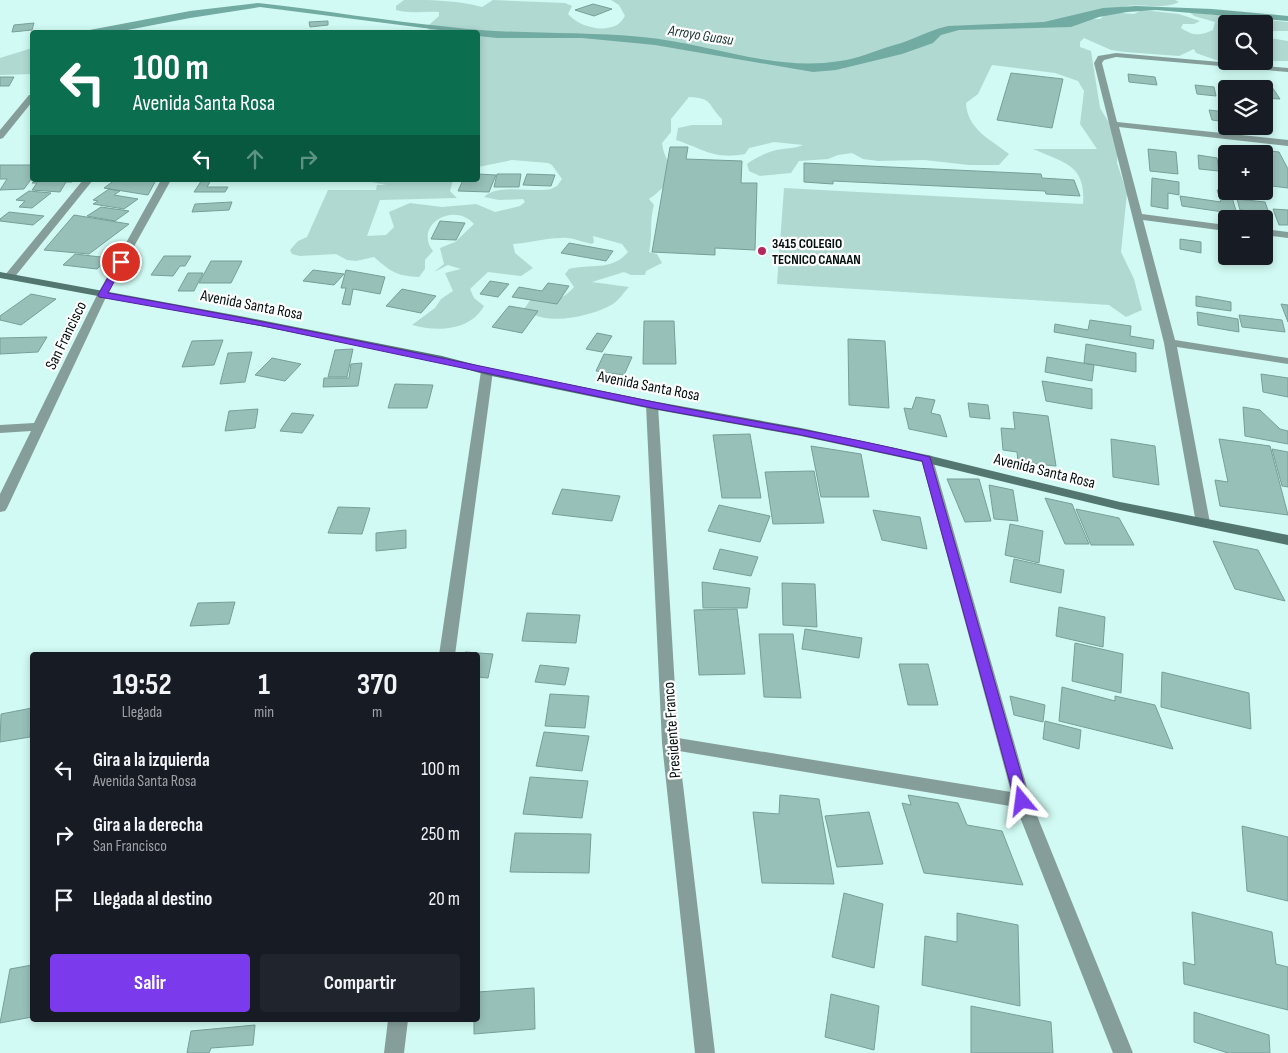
<!DOCTYPE html>
<html lang="es">
<head>
<meta charset="utf-8">
<style>
	body { margin:0; font-family:"Sofia Sans Condensed",sans-serif; background:#20242c; color:#f1f3f6; height:100vh; display:flex; flex-direction:column; font-size:19px; white-space:nowrap }
	* { box-sizing:border-box; margin:0 }
	p { font-size:16px; color:#9ea1a6 }
	.icon { flex:none; width:28px; height:28px; fill:none; stroke:currentColor; stroke-width:2; stroke-linecap:round; stroke-linejoin:round }
	.map { position:relative; flex:1; overflow:hidden }
	.panel { position:absolute; left:30px; top:652px; width:450px; height:370px; display:flex; flex-direction:column; background:#171b24; border-radius:5px; box-shadow:0 2px 8px #0003 }
	.panel>* { flex:none }
	.banner { position:absolute; left:30px; top:30px; width:450px; height:152px; border-radius:5px; box-shadow:0 2px 8px #0003; background:#0b6e4f; color:#fff; overflow:hidden }
	.tools { position:absolute; left:1218px; top:15px; display:grid; gap:10px }
	.tools a { display:grid; place-items:center; width:55px; height:55px; border-radius:5px; background:#171b24; box-shadow:0 2px 8px #0003; font-size:25px }
	.pin { position:absolute; display:grid; place-items:center; width:42px; height:42px; color:#fff; margin:-21px; border:2px solid #fff; border-radius:50%; box-shadow:0 1px 5px #0007 }
	.me { position:absolute; width:55px; margin:-28px; rotate:344deg; stroke-linejoin:round; filter:drop-shadow(0 0 4px #0008) }
	.turn { display:flex; align-items:center; gap:18px; height:105px; padding:0 20px; font-size:22px }
	.turn .icon { width:65px; height:65px; stroke-width:2.5 }
	.turn b { display:block; font-size:35px; line-height:42px }
	.lanes { display:flex; align-items:center; height:48px; padding:0 20px; background:#0003; justify-content:center; gap:25px; direction:ltr }
	.lanes .off { opacity:.35 }
	.eta { display:flex; justify-content:space-evenly; align-items:center; height:85px; text-align:center }
	.eta b { font-size:30px; font-weight:700; line-height:35px }
	.action { display:flex; gap:10px; margin-top:auto; padding:10px 20px }
	.action a { flex:1; height:58px; border-radius:5px; background:#7c3aed; color:#fff; font-size:20px; font-weight:700; line-height:58px; text-align:center }
	.action a+a { background:#20242c; color:#f1f3f6 }
	ul { padding:0; list-style:none }
	li { display:flex; align-items:center; gap:15px; height:65px; padding:0 20px }
	li div { flex:1 }
	li b { display:block; font-size:19px }
	li em { font-style:normal }
	.map>svg:first-child { display:block }
	.green { fill:#b0d9d2 }
	.water { fill:#72aba2 }
	.building { fill:#97c0b9; stroke:#779f98 }
	.lines { fill:none; stroke-linecap:round; stroke-linejoin:round }
	.minor { fill:#869e9a; fill-rule:evenodd }
	.secondary { fill:#537671; fill-rule:evenodd }
	.route { fill:#7c3aed; stroke:#51269a }
	.poi-dot { fill:#b6285d; stroke:#fff; stroke-width:2 }
	.labels { text-anchor:middle; stroke-width:4.5; stroke-linejoin:round; paint-order:stroke }
	.far-poi-label { font-size:14px; font-weight:bold; fill:#020f0d; stroke:#fff; text-anchor:start }
	.far-water-label { font-size:15px; font-style:italic; fill:#15322e; stroke:#fff }
	.street-label { font-size:16px; fill:#020f0d; stroke:#fff }
</style>
</head>
<body>
<div class="map">
<svg width="1288" height="1053" viewBox="0 0 1288 1053">
	<rect width="100%" height="100%" fill="#d0faf3"/>
	<path class="green" d="M 404,0 C 429,0 458,0 482,7 L 493,0 L 565,3 L 572,6 L 568,14 C 578,26 602,33 617,25 C 620,23 623,19 625,16 L 619,5 L 611,0 L 1175,0 L 1179,2 C 1162,10 1145,4 1127,6 C 1114,8 1101,15 1088,19 L 1100,19 L 1109,12 L 1134,14 L 1140,11 L 1152,11 L 1179,14 L 1200,21 L 1194,24 L 1183,24 L 1181,28 C 1193,36 1200,36 1213,30 L 1215,22 L 1194,16 L 1189,12 L 1288,22 L 1288,31 L 1264,31 L 1264,24 L 1226,24 L 1226,59 L 1219,61 L 1196,53 L 1194,49 L 1179,56 L 1125,52 L 1111,50 L 1084,38 L 1080,42 L 1080,47 L 1091,51 L 1100,108 L 1119,139 L 1117,163 L 1127,193 L 1121,252 L 1134,279 L 1142,310 L 1126,317 L 1109,305 L 777,284 L 784,188 L 1083,204 C 1086,165 1065,163 1033,149 L 1097,149 L 1080,124 L 1084,91 L 1078,81 L 1055,73 L 992,65 L 978,94 L 966,103 C 967,129 990,139 1009,154 L 999,165 L 969,165 L 924,160 L 878,161 L 863,159 L 852,153 L 838,155 L 828,159 L 799,161 L 791,173 L 760,176 L 749,171 L 747,164 C 755,158 765,153 776,150 C 785,148 794,149 803,145 L 774,142 L 749,148 L 745,154 C 714,160 704,149 676,140 L 678,128 L 692,125 L 722,125 L 722,119 C 707,105 714,98 689,97 L 671,119 L 671,132 L 662,143 C 663,151 665,155 668,162 C 675,178 660,192 649,199 L 654,205 C 649,221 653,236 649,252 L 657,254 L 662,263 L 646,271 L 645,275 L 631,275 L 624,272 L 592,282 L 629,287 C 624,292 619,300 613,304 C 590,317 545,327 524,309 L 531,299 C 550,301 560,303 574,287 L 565,274 L 569,269 C 591,263 611,272 628,252 L 622,244 L 593,236 L 594,242 L 592,244 C 581,242 573,237 561,238 C 545,238 529,243 513,244 L 515,253 L 533,268 L 521,276 L 488,272 L 470,289 L 474,298 L 484,306 C 470,331 437,332 412,325 L 435,308 L 441,299 L 453,291 L 445,273 L 461,269 L 448,265 L 434,272 L 444,264 L 440,248 L 455,242 L 474,224 C 454,201 413,225 433,251 L 425,260 L 425,269 L 419,277 C 397,276 391,272 374,257 L 356,261 L 347,260 L 336,254 L 300,256 L 292,254 L 290,250 L 298,241 L 307,237 L 328,190 L 376,190 L 377,185 L 386,185 L 362,180 L 453,180 L 450,191 L 457,198 L 380,200 L 367,236 L 386,235 L 394,227 L 389,212 L 410,203 L 442,207 L 476,204 L 495,212 L 520,206 L 525,202 L 523,199 L 499,200 L 484,197 C 498,183 533,193 551,189 L 557,186 L 562,179 L 552,165 L 548,163 L 512,160 L 478,167 L 478,32 L 432,32 L 428,29 L 429,25 L 439,16 L 439,12 C 425,11 409,14 396,10 L 396,6 Z
		M 1264,37 L 1288,41 L 1288,61 L 1253,61 L 1264,61 Z
		M 32,48 L 32,74 L 0,75 L 0,58 Z"/>
	<path class="water" d="M 258,3 C 322,10 386,21 450,27 C 514,35 578,31 642,37 C 709,43 773,72 840,61 C 857,59 874,51 891,46 C 898,44 905,42 912,39 C 924,34 935,29 948,26 L 1044,22 L 1103,8 L 1136,6 L 1212,9 L 1288,16 L 1288,21 L 1156,10 L 1127,12 L 1099,17 L 1071,27 L 959,30 L 941,35 L 933,43 L 902,54 L 836,70 L 813,72 L 655,45 L 582,38 L 497,38 L 478,36 L 478,32 L 455,32 L 260,7 L 190,18 L 117,32 L 79,32 L 190,11 Z"/>
	<path class="building" d="M 593,4 L 612,9 L 594,16 L 575,10 Z
		M 328,21 L 328,25 L 310,27 L 309,22 Z
		M 34,23 L 32,30 L 12,32 L 14,25 Z
		M 1011,73 L 1063,79 L 1052,128 L 997,120 Z
		M 1128,74 L 1155,77 L 1157,85 L 1129,82 Z
		M 0,77 L 14,77 L 9,86 L 0,86 Z
		M 1245,83 L 1270,84 L 1280,99 L 1264,98 L 1264,89 L 1248,89 Z
		M 1195,85 L 1214,87 L 1216,96 L 1197,94 Z
		M 1209,110 L 1226,112 L 1226,122 L 1212,120 Z
		M 670,147 L 688,147 L 686,159 L 742,161 L 741,183 L 757,183 L 755,250 L 715,248 L 715,255 L 652,252 Z
		M 1236,147 L 1279,152 L 1288,169 L 1288,188 L 1264,185 L 1264,154 L 1239,154 Z
		M 1148,149 L 1176,152 L 1178,174 L 1150,171 Z
		M 1198,155 L 1217,158 L 1219,171 L 1199,169 Z
		M 804,163 L 1041,174 L 1042,178 L 1074,180 L 1080,196 L 1046,194 L 1045,191 L 833,181 L 833,184 L 804,182 Z
		M 0,165 L 32,165 L 32,178 L 24,189 L 0,190 L 7,179 L 0,179 Z
		M 478,174 L 496,175 L 489,192 L 458,191 L 463,180 L 478,180 Z
		M 497,174 L 521,174 L 519,187 L 494,187 Z
		M 527,174 L 555,175 L 551,186 L 523,185 Z
		M 1152,178 L 1179,182 L 1179,195 L 1168,193 L 1168,209 L 1151,206 Z
		M 35,180 L 73,180 L 72,182 L 66,182 L 60,192 L 32,190 L 37,183 L 32,183 Z
		M 115,180 L 149,180 L 155,182 L 148,195 L 104,188 Z
		M 202,180 L 211,180 L 207,187 L 228,187 L 225,192 L 194,192 Z
		M 109,189 L 120,191 L 114,195 L 138,199 L 124,209 L 93,204 L 98,201 L 93,200 Z
		M 1217,190 L 1230,191 L 1237,214 L 1182,206 L 1180,196 L 1221,202 Z
		M 29,191 L 51,193 L 32,208 L 19,207 L 25,201 L 16,200 Z
		M 1237,199 L 1265,202 L 1269,213 L 1240,210 Z
		M 232,202 L 229,210 L 192,212 L 195,204 Z
		M 101,207 L 129,211 L 115,221 L 87,216 Z
		M 1273,209 L 1288,210 L 1288,225 L 1279,225 Z
		M 9,212 L 44,216 L 33,225 L 0,221 L 0,219 Z
		M 74,215 L 129,224 L 89,254 L 44,250 Z
		M 440,221 L 465,223 L 456,240 L 431,239 Z
		M 1180,239 L 1201,242 L 1201,253 L 1180,249 Z
		M 569,243 L 613,251 L 606,261 L 561,253 Z
		M 75,254 L 109,258 L 97,269 L 63,265 Z
		M 164,256 L 191,256 L 185,266 L 180,266 L 173,276 L 151,275 Z
		M 211,261 L 242,261 L 231,283 L 199,283 Z
		M 313,270 L 344,274 L 334,285 L 303,281 Z
		M 346,270 L 385,277 L 380,294 L 353,289 L 350,305 L 342,304 L 346,288 L 341,288 Z
		M 188,273 L 203,273 L 194,291 L 178,291 Z
		M 490,281 L 509,284 L 498,297 L 480,294 Z
		M 548,283 L 569,286 L 557,304 L 512,297 L 519,287 L 542,291 Z
		M 402,289 L 436,296 L 421,313 L 386,306 Z
		M 31,294 L 56,299 L 21,325 L 0,320 L 0,316 Z
		M 1196,296 L 1231,302 L 1231,311 L 1196,306 Z
		M 1281,304 L 1288,305 L 1288,322 Z
		M 509,306 L 538,311 L 522,333 L 492,327 Z
		M 1197,312 L 1238,319 L 1239,332 L 1198,325 Z
		M 1239,315 L 1282,320 L 1285,332 L 1242,327 Z
		M 1090,320 L 1131,326 L 1130,336 L 1154,340 L 1153,349 L 1054,332 L 1055,324 L 1088,330 Z
		M 644,321 L 674,321 L 676,364 L 643,364 Z
		M 597,333 L 612,336 L 602,352 L 586,349 Z
		M 47,337 L 38,352 L 0,354 L 0,338 Z
		M 848,339 L 885,341 L 889,408 L 849,405 Z
		M 223,340 L 214,365 L 182,367 L 192,341 Z
		M 1086,344 L 1136,353 L 1136,372 L 1084,363 Z
		M 353,349 L 347,377 L 328,377 L 335,350 Z
		M 252,352 L 245,382 L 220,384 L 228,353 Z
		M 604,354 L 632,357 L 624,375 L 596,371 Z
		M 1047,357 L 1094,365 L 1092,381 L 1045,372 Z
		M 272,358 L 301,364 L 285,381 L 255,375 Z
		M 362,363 L 358,386 L 323,387 L 324,378 L 349,378 L 351,364 Z
		M 1261,374 L 1288,378 L 1288,397 L 1263,392 Z
		M 1042,381 L 1092,389 L 1092,409 L 1046,401 Z
		M 395,384 L 433,385 L 427,408 L 388,408 Z
		M 916,397 L 935,400 L 931,413 L 940,415 L 947,437 L 909,429 L 904,408 L 912,409 Z
		M 968,403 L 988,405 L 990,419 L 970,417 Z
		M 1243,407 L 1260,410 L 1280,429 L 1288,431 L 1288,444 L 1245,436 Z
		M 258,409 L 255,428 L 225,431 L 229,411 Z
		M 1013,412 L 1048,416 L 1056,466 L 1018,462 L 1017,452 L 1003,450 L 1001,428 L 1015,429 Z
		M 292,413 L 314,415 L 302,433 L 280,431 Z
		M 750,434 L 761,498 L 722,498 L 713,435 Z
		M 1111,439 L 1155,446 L 1159,485 L 1113,477 Z
		M 1219,439 L 1270,446 L 1288,515 L 1220,506 L 1215,480 L 1228,482 Z
		M 811,446 L 861,454 L 869,497 L 821,497 Z
		M 1272,449 L 1288,452 L 1288,487 L 1282,486 Z
		M 814,471 L 824,523 L 773,524 L 765,472 Z
		M 947,479 L 979,479 L 991,521 L 965,522 Z
		M 989,485 L 1013,490 L 1018,521 L 994,519 Z
		M 562,489 L 620,496 L 612,521 L 552,514 Z
		M 1045,498 L 1072,504 L 1089,544 L 1065,544 Z
		M 719,505 L 770,516 L 760,542 L 708,531 Z
		M 338,507 L 370,508 L 362,534 L 328,533 Z
		M 1076,509 L 1119,518 L 1134,545 L 1091,545 Z
		M 873,510 L 920,517 L 927,549 L 882,540 Z
		M 1010,524 L 1043,531 L 1039,563 L 1005,555 Z
		M 406,530 L 406,548 L 376,551 L 376,533 Z
		M 1213,541 L 1258,550 L 1285,601 L 1235,589 Z
		M 720,549 L 758,557 L 751,576 L 713,569 Z
		M 1014,559 L 1064,570 L 1061,593 L 1010,582 Z
		M 702,582 L 750,588 L 747,608 L 703,608 Z
		M 782,583 L 815,584 L 817,627 L 783,625 Z
		M 235,602 L 229,624 L 190,626 L 198,603 Z
		M 1059,607 L 1105,617 L 1103,647 L 1056,636 Z
		M 737,609 L 745,674 L 699,675 L 694,610 Z
		M 527,613 L 580,615 L 576,643 L 522,641 Z
		M 805,629 L 862,638 L 859,658 L 802,649 Z
		M 759,634 L 793,634 L 801,698 L 764,697 Z
		M 1075,643 L 1123,654 L 1121,693 L 1072,681 Z
		M 465,652 L 493,654 L 488,678 L 478,677 L 478,655 L 464,655 Z
		M 899,664 L 928,664 L 938,705 L 908,705 Z
		M 540,665 L 569,668 L 565,685 L 535,682 Z
		M 1162,672 L 1249,693 L 1251,729 L 1161,707 Z
		M 1062,687 L 1115,701 L 1115,696 L 1155,705 L 1173,749 L 1059,721 Z
		M 550,694 L 589,696 L 585,728 L 545,726 Z
		M 1010,696 L 1045,705 L 1043,722 L 1014,715 Z
		M 32,708 L 30,737 L 0,742 L 1,714 Z
		M 1045,721 L 1081,730 L 1079,749 L 1043,739 Z
		M 544,732 L 589,736 L 582,771 L 536,766 Z
		M 530,777 L 588,781 L 582,818 L 523,814 Z
		M 780,795 L 819,799 L 834,884 L 762,883 L 753,812 L 779,814 Z
		M 908,795 L 958,803 L 967,825 L 1002,831 L 1023,885 L 924,873 L 902,803 L 911,805 Z
		M 869,812 L 883,864 L 837,867 L 825,816 Z
		M 1242,826 L 1288,837 L 1288,901 L 1247,891 Z
		M 515,833 L 591,834 L 589,873 L 510,872 Z
		M 844,893 L 883,904 L 874,968 L 832,957 Z
		M 1192,912 L 1272,932 L 1276,964 L 1288,967 L 1288,1010 L 1184,984 L 1183,962 L 1195,965 Z
		M 957,913 L 1018,925 L 1020,1006 L 922,985 L 925,936 L 957,942 Z
		M 32,965 L 32,1017 L 0,1023 L 10,969 Z
		M 534,988 L 535,1029 L 474,1034 L 474,1020 L 478,1020 L 478,992 Z
		M 831,994 L 879,1006 L 874,1050 L 825,1037 Z
		M 971,1006 L 1051,1022 L 1053,1053 L 971,1053 Z
		M 1194,1012 L 1269,1035 L 1270,1053 L 1228,1053 L 1194,1042 Z
		M 255,1025 L 253,1045 L 211,1048 L 209,1053 L 187,1053 L 191,1031 Z"/>
	<g class="lines">
		<path class="minor" d="M 1116,53 L 1288,68 L 1288,72 L 1116,57 L 1104,60 L 1102,63 L 1117,122 L 1288,140 L 1288,146 L 1119,127 L 1142,214 L 1226,225 L 1226,231 L 1143,220 L 1175,340 L 1288,358 L 1288,364 L 1177,347 L 1210,523 L 1208,526 L 1198,526 L 1196,523 L 1164,343 L 1094,63 L 1098,56 Z
			M 29,95 L 32,95 L 32,102 L 3,138 L 0,139 L 0,130 Z
			M 83,180 L 93,180 L 13,279 L 5,279 L 4,277 L 5,275 Z
			M 161,180 L 171,180 L 107,295 L 7,508 L 5,511 L 0,512 L 0,494 L 31,431 L 0,433 L 0,425 L 34,423 L 97,295 Z
			M 1264,229 L 1288,232 L 1288,238 L 1264,235 Z
			M 487,367 L 493,371 L 455,655 L 439,655 L 481,371 Z
			M 652,401 L 658,405 L 678,738 L 1011,792 L 921,459 L 927,455 L 932,456 L 1031,801 L 1133,1053 L 1113,1053 L 1016,807 L 679,751 L 715,1053 L 695,1053 L 662,743 L 646,405 Z
			M 388,1020 L 408,1020 L 404,1053 L 384,1053 Z"/>
		<path class="secondary" d="M 0,272 L 245,317 L 442,356 L 488,368 L 652,401 L 801,428 L 927,455 L 1120,502 L 1288,535 L 1288,545 L 1120,510 L 927,463 L 801,436 L 652,409 L 487,375 L 441,362 L 245,323 L 0,278 Z"/>
	</g>
	<path class="route" d="M 118,260 L 125,262 L 108,293 C 289,325 469,364 649,401 C 743,421 838,433 930,457 L 1029,801 L 1027,806 L 1022,807 L 1017,806 L 1015,801 L 922,461 L 801,435 L 652,408 L 263,326 L 99,297 L 98,295 Z"/>
	<circle class="poi-dot" cx="762" cy="251" r="5"/>
	<g class="labels">
		<g class="far-poi-label">
			<text x="772" y="248">3415 COLEGIO<tspan x="772" dy="16">TECNICO CANAAN</tspan></text>
		</g>
		<g class="far-water-label">
			<text transform="translate(701 35) rotate(9)" y="5">Arroyo Guasu</text>
		</g>
		<g class="street-label">
			<text transform="translate(252 304) rotate(11)" y="6">Avenida Santa Rosa</text>
			<text transform="translate(65 335) rotate(-64)" y="6">San Francisco</text>
			<text transform="translate(649 385) rotate(11)" y="6">Avenida Santa Rosa</text>
			<text transform="translate(1045 470) rotate(14)" y="6">Avenida Santa Rosa</text>
			<text transform="translate(671 730) rotate(-94)" y="6">Presidente Franco</text>
		</g>
	</g>
</svg>
<div class="tools">
<a><svg class="icon" aria-label="search" viewBox="0 0 24 24"><circle cx="10" cy="10" r="6"/><path d="M15 15l6 6"/></svg></a>
<a><svg class="icon" aria-label="layers" viewBox="0 0 24 24"><path d="M12 4l9 5-9 5-9-5zM3 14l9 5 9-5"/></svg></a>
<a>+</a>
<a>−</a>
</div>
<div class="pin" style="left:121px;top:262px;background:#d93025"><svg class="icon" aria-label="arrive" viewBox="0 0 24 24"><path d="M6 21V4h12l-3 4 3 4H6"/></svg></div>
<svg class="me" style="left:1022px;top:801px" viewBox="-20 -20 40 40"><path d="M0-17L14 15 0 8-14 15z" fill="#7c3aed" stroke="#fff" stroke-width="4"/></svg>
<div class="banner">
<div class="turn"><svg class="icon" aria-label="left" viewBox="0 0 24 24"><path d="M17 20v-9H6M10 6l-5 5 5 5"/></svg><div><b>100 m</b>Avenida Santa Rosa</div></div>
<div class="lanes"><svg class="icon" aria-label="left" viewBox="0 0 24 24"><path d="M17 20v-9H6M10 6l-5 5 5 5"/></svg><svg class="icon off" aria-label="ahead" viewBox="0 0 24 24"><path d="M12 20V5M6 11l6-6 6 6"/></svg><svg class="icon off" aria-label="right" viewBox="0 0 24 24"><path d="M7 20v-9h11M14 6l5 5-5 5"/></svg></div>
</div>
<section class="panel">
<div class="eta">
<div><b>19:52</b><p>Llegada</p></div>
<div><b>1</b><p>min</p></div>
<div><b>370</b><p>m</p></div>
</div>
<ul>
<li><svg class="icon" aria-label="left" viewBox="0 0 24 24"><path d="M17 20v-9H6M10 6l-5 5 5 5"/></svg><div><b>Gira a la izquierda</b><p>Avenida Santa Rosa</p></div><em>100 m</em></li>
<li><svg class="icon" aria-label="right" viewBox="0 0 24 24"><path d="M7 20v-9h11M14 6l5 5-5 5"/></svg><div><b>Gira a la derecha</b><p>San Francisco</p></div><em>250 m</em></li>
<li><svg class="icon" aria-label="arrive" viewBox="0 0 24 24"><path d="M6 21V4h12l-3 4 3 4H6"/></svg><div><b>Llegada al destino</b></div><em>20 m</em></li>
</ul>
<div class="action"><a>Salir</a><a>Compartir</a></div>
</section>
</div>
</body>
</html>
